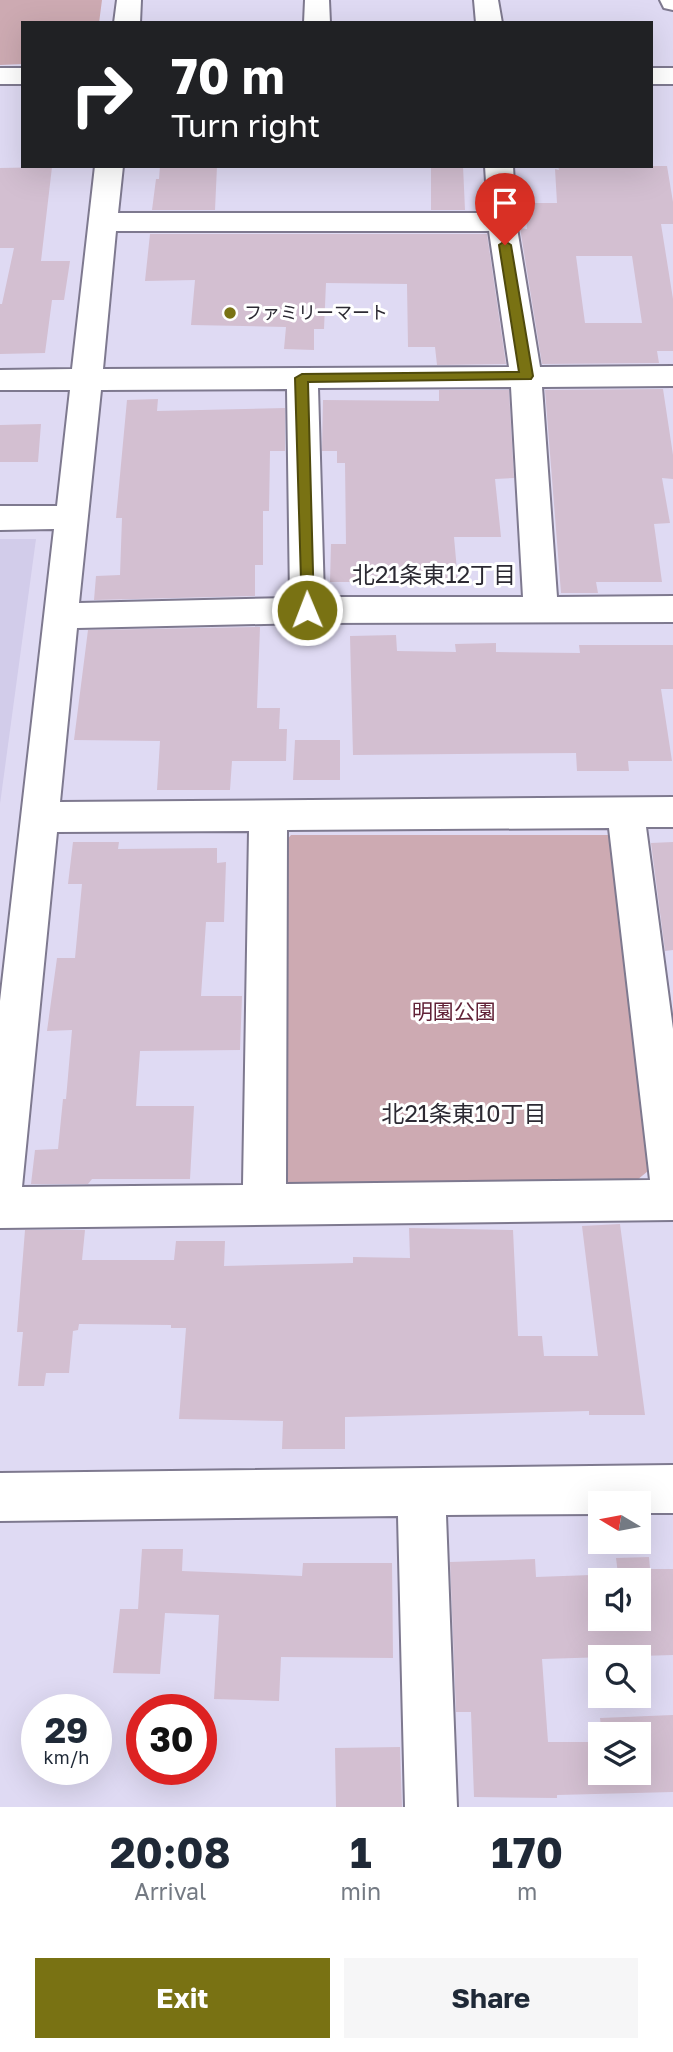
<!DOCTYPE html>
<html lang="en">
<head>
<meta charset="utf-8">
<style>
	body { margin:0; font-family:"Golos Text","Noto Sans JP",sans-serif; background:#f6f6f7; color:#1f2937; height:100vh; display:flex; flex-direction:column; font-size:26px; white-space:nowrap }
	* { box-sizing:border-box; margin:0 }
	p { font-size:23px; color:#747a83 }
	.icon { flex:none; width:38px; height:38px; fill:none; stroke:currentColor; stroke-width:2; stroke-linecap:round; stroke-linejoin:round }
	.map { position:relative; height:1807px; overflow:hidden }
	.drawer { display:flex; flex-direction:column; background:#fff; flex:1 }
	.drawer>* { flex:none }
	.hud { position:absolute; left:21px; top:21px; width:632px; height:147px; border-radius:0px; box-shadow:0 7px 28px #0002; background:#202124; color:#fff; overflow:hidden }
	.needle { width:46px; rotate:280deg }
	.tools { position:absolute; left:588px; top:1491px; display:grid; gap:14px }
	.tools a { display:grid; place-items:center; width:63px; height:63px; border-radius:0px; background:#fff; box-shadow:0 7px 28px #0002; font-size:35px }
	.speed { position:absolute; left:21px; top:1694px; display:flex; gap:14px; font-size:35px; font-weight:700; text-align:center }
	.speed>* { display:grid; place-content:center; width:91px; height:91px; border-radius:50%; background:#fff; box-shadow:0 7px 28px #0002; line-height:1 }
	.speed small { font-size:18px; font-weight:400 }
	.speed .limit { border:10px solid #d22; background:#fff; color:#111 }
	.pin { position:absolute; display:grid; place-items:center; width:60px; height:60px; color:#fff; margin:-72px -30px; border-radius:50% 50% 50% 0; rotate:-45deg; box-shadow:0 0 7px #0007 }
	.pin .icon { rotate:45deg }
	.me { position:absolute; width:77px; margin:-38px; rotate:359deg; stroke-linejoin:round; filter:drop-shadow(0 0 5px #0008) }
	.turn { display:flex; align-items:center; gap:24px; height:147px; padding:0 35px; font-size:32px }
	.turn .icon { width:91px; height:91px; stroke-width:2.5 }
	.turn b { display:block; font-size:49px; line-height:60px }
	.eta { display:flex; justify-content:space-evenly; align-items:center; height:119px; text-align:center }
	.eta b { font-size:42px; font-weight:700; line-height:49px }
	.cta { display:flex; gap:14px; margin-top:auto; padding:14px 35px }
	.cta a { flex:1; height:80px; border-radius:0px; background:#797213; color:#fff; font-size:28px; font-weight:700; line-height:80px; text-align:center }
	.cta a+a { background:#f6f6f7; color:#1f2937 }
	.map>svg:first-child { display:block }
	.built { fill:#d2ccea }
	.green { fill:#cdaab2 }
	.building { fill:#d3bfd1; fill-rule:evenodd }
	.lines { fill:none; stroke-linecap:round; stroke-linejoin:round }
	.minor-casing { stroke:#7e798f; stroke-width:4 }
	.minor { fill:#fff; fill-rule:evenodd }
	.route { fill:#797213; stroke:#4f4a0c; stroke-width:2 }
	.poi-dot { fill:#797213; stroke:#fff; stroke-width:2.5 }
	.labels { text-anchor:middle; stroke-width:6; stroke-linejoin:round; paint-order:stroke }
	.far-poi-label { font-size:18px; fill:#2c2a33; stroke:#fff; text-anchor:start }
	.park-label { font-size:21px; fill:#612237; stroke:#fff }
	.neighbourhood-label { font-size:23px; fill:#2c2a33; stroke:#fff }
</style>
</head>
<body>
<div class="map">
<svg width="673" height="1807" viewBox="0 0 673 1807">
	<rect width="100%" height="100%" fill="#dfdaf3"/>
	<path class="built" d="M 0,539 L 36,539 L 0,804 Z"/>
	<path class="green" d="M 0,0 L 102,0 L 99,23 L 23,23 L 23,64 L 0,65 Z
		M 291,835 L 610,835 L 618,842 L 648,1171 L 631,1185 L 284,1192 L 280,848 Z"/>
	<path class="building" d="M 160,166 L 217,166 L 215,210 L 152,210 L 156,179 L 159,179 Z
		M 431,166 L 463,166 L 465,210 L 431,210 Z
		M 558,166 L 667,166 L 673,202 L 673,224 L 661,224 L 673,299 L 673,351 L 657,351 L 659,363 L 542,364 L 520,228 L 527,229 L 525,203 L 557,203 L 555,169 L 559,170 ZM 576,256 L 632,256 L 642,323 L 585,323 Z
		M 52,167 L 41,261 L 70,261 L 64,300 L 52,300 L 45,353 L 0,354 L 0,304 L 2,304 L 14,248 L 0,248 L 0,168 Z
		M 150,234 L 487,234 L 506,364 L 437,365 L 435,347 L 408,347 L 407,284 L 326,283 L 324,329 L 314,329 L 314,350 L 284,349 L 286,327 L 191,325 L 195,280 L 145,281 Z
		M 663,389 L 673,455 L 673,479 L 662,478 L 670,523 L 654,524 L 662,582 L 596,582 L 598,593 L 561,593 L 545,390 Z
		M 439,390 L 509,390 L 514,478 L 495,479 L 501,537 L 454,537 L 458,582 L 330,582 L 331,544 L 346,544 L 345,463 L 337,463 L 337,451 L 322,451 L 323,400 L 439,401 Z
		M 158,399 L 157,411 L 285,408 L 285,451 L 270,451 L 269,511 L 263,511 L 263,565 L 255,565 L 255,596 L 94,600 L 96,576 L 120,575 L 122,518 L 116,518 L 127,400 Z
		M 41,424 L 38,462 L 0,462 L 0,425 Z
		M 260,627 L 257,708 L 280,708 L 279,729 L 287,729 L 286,761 L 232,761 L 230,790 L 157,790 L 160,741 L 74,740 L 88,630 Z
		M 396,635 L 397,651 L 456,652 L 455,644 L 496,643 L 496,652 L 580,653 L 579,645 L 673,645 L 673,689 L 661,689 L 672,761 L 628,761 L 629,771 L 577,771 L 576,753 L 353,755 L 350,636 Z
		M 295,740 L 340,740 L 340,780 L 293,780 Z
		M 73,842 L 119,842 L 118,849 L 217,848 L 217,863 L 226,862 L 224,922 L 206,922 L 201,996 L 242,996 L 240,1050 L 140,1051 L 136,1106 L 194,1106 L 190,1179 L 92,1179 L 88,1184 L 31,1184 L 35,1150 L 58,1149 L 63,1099 L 66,1099 L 72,1030 L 47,1031 L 57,958 L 75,958 L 82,884 L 68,884 Z
		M 673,842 L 673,950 L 665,951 L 651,843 Z
		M 620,1224 L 645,1415 L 589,1415 L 589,1411 L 345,1417 L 345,1449 L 282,1449 L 283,1421 L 179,1419 L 186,1328 L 171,1328 L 171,1325 L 79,1324 L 78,1330 L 73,1331 L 69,1373 L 46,1373 L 44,1386 L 18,1386 L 23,1332 L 17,1332 L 25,1230 L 85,1230 L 82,1260 L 174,1260 L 176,1241 L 225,1241 L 224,1266 L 353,1263 L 353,1257 L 410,1258 L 409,1228 L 513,1230 L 518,1336 L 542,1336 L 544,1356 L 598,1356 L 582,1226 Z
		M 142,1549 L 183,1549 L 182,1571 L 302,1576 L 303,1563 L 392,1563 L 393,1658 L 281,1657 L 279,1701 L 214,1699 L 219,1615 L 165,1613 L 160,1674 L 113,1673 L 120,1609 L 138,1609 Z
		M 649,1557 L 650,1569 L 673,1569 L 673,1655 L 542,1659 L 548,1742 L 600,1742 L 600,1773 L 639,1773 L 639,1734 L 602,1734 L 600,1718 L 673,1715 L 673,1792 L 557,1795 L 557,1798 L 474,1797 L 471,1712 L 456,1712 L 450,1562 L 535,1559 L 536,1577 L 618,1574 L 616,1558 ZM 600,1580 L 639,1580 L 639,1619 L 600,1619 Z
		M 400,1747 L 402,1807 L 336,1807 L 335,1748 Z"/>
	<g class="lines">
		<defs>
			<path id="minor" d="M 117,0 L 141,0 L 140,23 L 114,23 Z
				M 305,0 L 329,0 L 330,23 L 304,23 Z
				M 474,0 L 498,0 L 502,23 L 476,23 Z
				M 660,0 L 673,0 L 673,10 L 664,8 Z
				M 0,68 L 23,68 L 23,84 L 0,84 Z
				M 651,68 L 673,68 L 673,84 L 651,84 Z
				M 95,166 L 123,166 L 118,213 L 488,213 L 485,166 L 513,166 L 516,222 L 540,367 L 673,366 L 673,386 L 542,387 L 557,597 L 673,596 L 673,622 L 307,623 L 77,628 L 60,802 L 673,797 L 673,827 L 646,827 L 673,1029 L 673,1220 L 0,1228 L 0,1001 L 54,529 L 0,530 L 0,506 L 57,506 L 70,390 L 0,390 L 0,370 L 72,369 ZM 116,231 L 489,231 L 509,367 L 103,369 ZM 511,387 L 523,597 L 324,597 L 318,388 ZM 287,389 L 290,598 L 79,603 L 101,390 ZM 609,828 L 650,1180 L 286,1184 L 287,830 ZM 249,831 L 243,1185 L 22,1187 L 57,832 Z
				M 673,1465 L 673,1513 L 639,1513 L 639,1503 L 600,1503 L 600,1514 L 446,1515 L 457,1807 L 405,1807 L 398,1516 L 0,1521 L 0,1473 Z"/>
		</defs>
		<use href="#minor" class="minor-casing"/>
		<use href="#minor" class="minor"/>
	</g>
	<path class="route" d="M 505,241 L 511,245 L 533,376 L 531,379 L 308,382 L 314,610 L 307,615 L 302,614 L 295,378 L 302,374 L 519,372 L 499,245 Z"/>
	<circle class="poi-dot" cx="230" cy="313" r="7"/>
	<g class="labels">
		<g class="far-poi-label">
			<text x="244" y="319">ファミリーマート</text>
		</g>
		<g class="park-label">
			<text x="454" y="1019">明園公園</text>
		</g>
		<g class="neighbourhood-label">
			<text x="434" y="583">北21条東12丁目</text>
			<text x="464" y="1122">北21条東10丁目</text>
		</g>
	</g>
</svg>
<div class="tools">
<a><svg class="needle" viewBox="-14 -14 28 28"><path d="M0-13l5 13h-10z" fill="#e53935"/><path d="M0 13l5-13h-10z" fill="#747a83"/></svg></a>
<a><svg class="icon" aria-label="sound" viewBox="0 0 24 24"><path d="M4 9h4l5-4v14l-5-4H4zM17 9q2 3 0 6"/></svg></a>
<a><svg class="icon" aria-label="search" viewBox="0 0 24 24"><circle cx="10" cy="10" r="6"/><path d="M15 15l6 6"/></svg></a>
<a><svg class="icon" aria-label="layers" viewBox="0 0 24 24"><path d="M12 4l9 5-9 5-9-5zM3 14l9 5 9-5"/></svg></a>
</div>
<div class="speed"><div>29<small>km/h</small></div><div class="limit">30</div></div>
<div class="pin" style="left:505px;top:245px;background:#d93025"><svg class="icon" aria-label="arrive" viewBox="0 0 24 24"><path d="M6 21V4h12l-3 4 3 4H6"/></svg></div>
<svg class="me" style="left:307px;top:610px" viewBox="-20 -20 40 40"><circle r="17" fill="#797213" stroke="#fff" stroke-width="3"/><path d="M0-11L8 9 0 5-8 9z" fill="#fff"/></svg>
<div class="hud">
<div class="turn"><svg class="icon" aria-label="right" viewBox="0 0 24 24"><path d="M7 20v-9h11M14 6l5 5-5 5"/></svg><div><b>70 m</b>Turn right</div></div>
</div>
</div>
<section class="drawer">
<div class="eta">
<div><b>20:08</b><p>Arrival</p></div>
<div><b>1</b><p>min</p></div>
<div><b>170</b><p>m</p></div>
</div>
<div class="cta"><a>Exit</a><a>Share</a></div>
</section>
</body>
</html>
